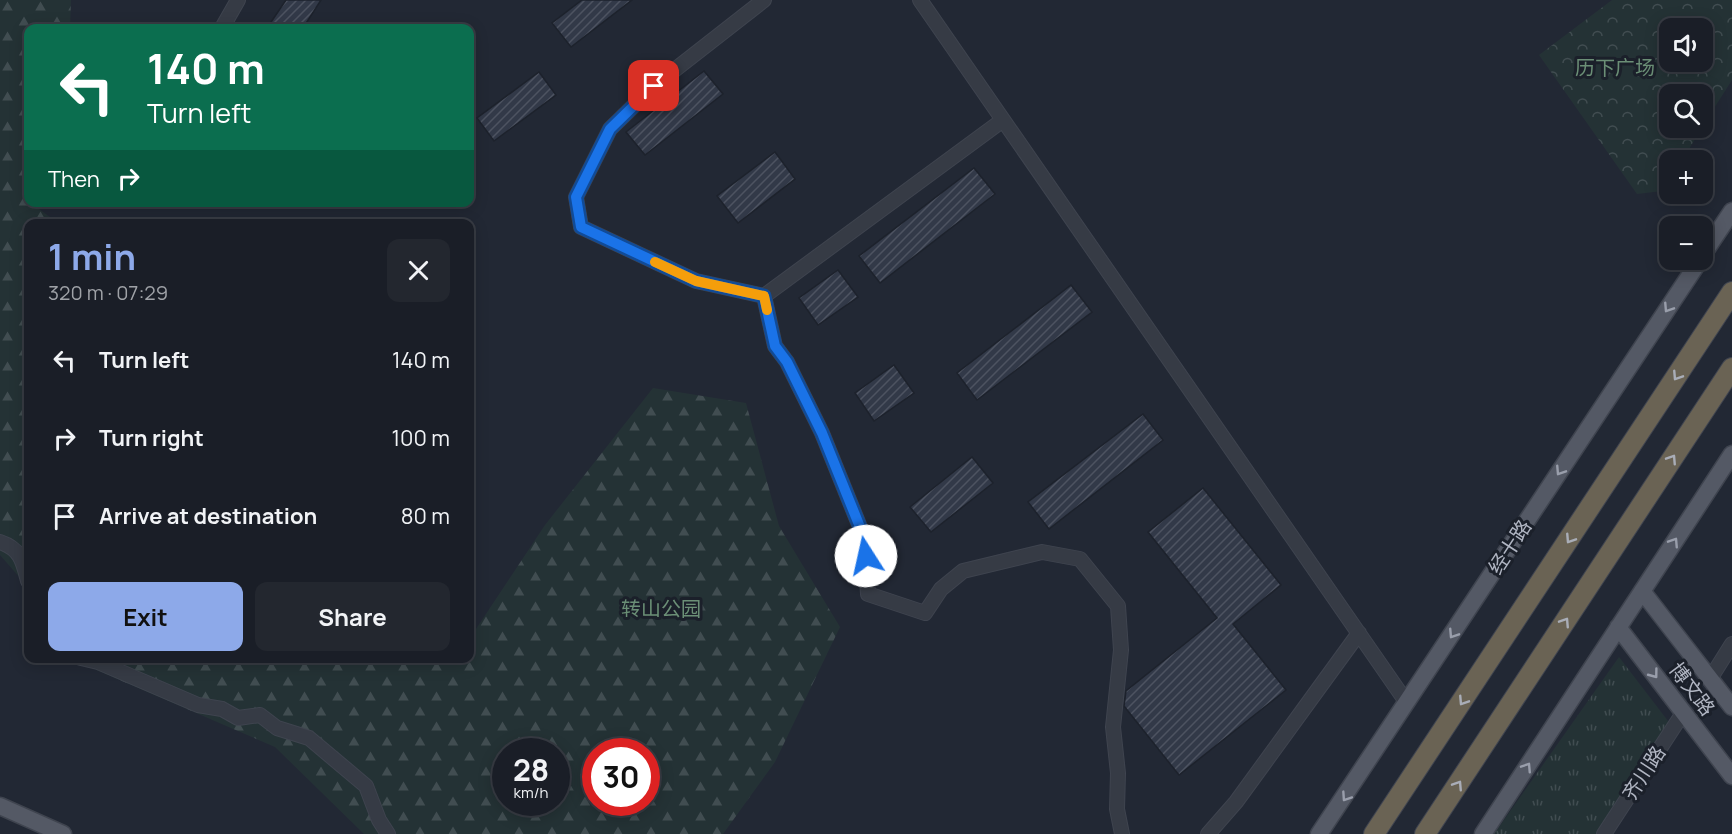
<!DOCTYPE html>
<html lang="en">
<head>
<meta charset="utf-8">
<style>
	body { margin:0; font-family:Manrope,"Noto Sans SC",sans-serif; background:#23272f; color:#f1f3f6; height:100vh; display:flex; flex-direction:column; font-size:22px; white-space:nowrap }
	* { box-sizing:border-box; margin:0 }
	p { font-size:20px; color:#9fa2a7 }
	.icon { flex:none; width:33px; height:33px; fill:none; stroke:currentColor; stroke-width:2; stroke-linecap:round; stroke-linejoin:round }
	.map { position:relative; flex:1; overflow:hidden }
	.side { position:absolute; left:24px; top:219px; width:450px; height:444px; display:flex; flex-direction:column; background:#1a1e27; border-radius:12px; box-shadow:0 3px 15px #0003,0 0 0 2px #383c44 }
	.side>* { flex:none }
	.top-card { position:absolute; left:24px; top:24px; width:450px; height:183px; border-radius:12px; box-shadow:0 3px 15px #0003,0 0 0 2px #383c44; background:#0b6e4f; color:#fff; overflow:hidden }
	.tools { position:absolute; left:1659px; top:18px; display:grid; gap:12px }
	.tools a { display:grid; place-items:center; width:54px; height:54px; border-radius:12px; background:#1a1e27; box-shadow:0 3px 15px #0003,0 0 0 2px #383c44; font-size:30px }
	.speed { position:absolute; left:492px; top:738px; display:flex; gap:12px; font-size:30px; font-weight:700; text-align:center }
	.speed>* { display:grid; place-content:center; width:78px; height:78px; border-radius:50%; background:#1a1e27; box-shadow:0 3px 15px #0003,0 0 0 2px #383c44; line-height:1 }
	.speed small { font-size:15px; font-weight:400 }
	.speed .limit { border:9px solid #d22; background:#fff; color:#111 }
	.pin { position:absolute; display:grid; place-items:center; width:51px; height:51px; color:#fff; margin:-26px; border-radius:12px; box-shadow:0 3px 9px #0006 }
	.me { position:absolute; width:66px; margin:-33px; rotate:350deg; stroke-linejoin:round; filter:drop-shadow(0 0 4px #0008) }
	.turn { display:flex; align-items:center; gap:21px; height:126px; padding:0 24px; font-size:27px }
	.turn .icon { width:78px; height:78px; stroke-width:2.5 }
	.turn b { display:block; font-size:42px; line-height:51px }
	.then { display:flex; align-items:center; height:57px; padding:0 24px; background:#0003; gap:12px; font-size:22px }
	.round { display:grid; place-items:center; flex:none; width:63px; height:63px; border-radius:12px; background:#23272f }
	.headline { display:flex; align-items:center; justify-content:space-between; height:102px; padding:0 24px }
	h1 { font-size:36px; font-weight:700; line-height:45px; color:#8da9e9 }
	.button { display:flex; gap:12px; margin-top:auto; padding:12px 24px }
	.button a { flex:1; height:69px; border-radius:12px; background:#8da9e9; color:#111; font-size:24px; font-weight:700; line-height:69px; text-align:center }
	.button a+a { background:#23272f; color:#f1f3f6 }
	ul { padding:0; list-style:none }
	li { display:flex; align-items:center; gap:18px; height:78px; padding:0 24px }
	li div { flex:1 }
	li b { display:block; font-size:22px }
	li em { font-style:normal }
	.map>svg:first-child { display:block }
	.grass { fill:url(#grass-tufts) }
	.forest { fill:url(#forest-firs); fill-rule:evenodd }
	.park { fill:url(#park-crowns); fill-rule:evenodd }
	.building { fill:url(#building-hatch); stroke:#1d222c; stroke-width:1.5 }
	.lines { fill:none; stroke-linecap:round; stroke-linejoin:round }
	.minor-casing { stroke:#3f444f; stroke-width:16 }
	.major-casing { stroke:#3f444f; stroke-width:19 }
	.highway-casing { stroke:#404550; stroke-width:22 }
	.minor { stroke:#363b45; stroke-width:14 }
	.major { stroke:#545965; stroke-width:16 }
	.highway { stroke:#6a6354; stroke-width:20 }
	.oneway { stroke:#999eab }
	.oneway2 { stroke:#a9adb7 }
	.route-casing { stroke:#114b97; stroke-width:15 }
	.route { stroke:#1a73e8; stroke-width:10 }
	.slow { stroke:#f59e0b; stroke-width:10 }
	.labels { text-anchor:middle; stroke-width:6; stroke-linejoin:round; paint-order:stroke }
	.park-label { font-size:20px; fill:#6b8f76; stroke:#1b202a }
	.street-label { font-size:20px; fill:#b0b5c2; stroke:#1b202a }
</style>
</head>
<body>
<div class="map">
<svg width="1732" height="834" viewBox="0 0 1732 834">
	<defs>
		<pattern id="grass-tufts" width="24" height="20" patternUnits="userSpaceOnUse" patternTransform="scale(1.5)"><rect width="24" height="20" fill="#243235"/><path d="M3 7l-1-3M5 7V3M7 7l1-3M15 17l-1-3M17 17v-4M19 17l1-3" fill="none" stroke="#414d51"/></pattern>
		<pattern id="forest-firs" width="22" height="20" patternUnits="userSpaceOnUse" patternTransform="scale(1.5)"><rect width="22" height="20" fill="#243235"/><path d="M5 1l3.5 6h-7zM16 11l3.5 6h-7z" fill="#414d51"/></pattern>
		<pattern id="park-crowns" width="20" height="18" patternUnits="userSpaceOnUse" patternTransform="scale(1.5)"><rect width="20" height="18" fill="#243235"/><path d="M2 6a3 3 0 1 1 6 0M12 15a3 3 0 1 1 6 0" fill="none" stroke="#414d51"/></pattern>
		<pattern id="building-hatch" width="6" height="6" patternUnits="userSpaceOnUse" patternTransform="scale(1.5)"><rect width="6" height="6" fill="#323948"/><path d="M-1 1l2-2M0 6l6-6M5 7l2-2" fill="none" stroke="#4d5361"/></pattern>
	</defs>
	<rect width="100%" height="100%" fill="#222834"/>
	<path class="grass" d="M 1619,657 L 1678,734 L 1606,834 L 1494,834 Z"/>
	<path class="forest" d="M 0,0 L 71,0 L 70,28 L 28,28 L 28,202 L 40,203 L 39,209 L 58,223 L 28,224 L 28,587 L 0,555 Z
		M 653,388 L 746,403 L 779,526 L 840,627 L 775,762 L 723,834 L 364,834 L 275,747 L 94,669 L 85,659 L 470,658 L 470,634 L 472,635 L 545,525 ZM 506,752 L 556,752 L 556,802 L 506,802 ZM 596,752 L 646,752 L 646,802 L 596,802 Z"/>
	<path class="park" d="M 1612,0 L 1732,0 L 1732,80 L 1702,127 L 1702,94 L 1670,94 L 1670,128 L 1702,128 L 1682,160 L 1670,160 L 1669,180 L 1662,191 L 1637,194 L 1539,55 ZM 1670,28 L 1702,28 L 1702,62 L 1670,62 Z"/>
	<path class="building" d="M 286,0 L 321,0 L 303,28 L 267,28 Z
		M 582,0 L 632,0 L 571,47 L 552,23 Z
		M 704,71 L 723,94 L 645,155 L 626,132 Z
		M 539,72 L 556,95 L 494,141 L 477,118 Z
		M 775,152 L 795,179 L 738,223 L 717,196 Z
		M 974,168 L 995,194 L 880,283 L 859,256 Z
		M 838,270 L 858,297 L 818,325 L 799,298 Z
		M 1071,285 L 1092,312 L 977,400 L 957,373 Z
		M 894,365 L 914,393 L 874,421 L 855,393 Z
		M 1143,414 L 1163,440 L 1049,529 L 1028,502 Z
		M 972,457 L 993,483 L 931,532 L 910,507 Z
		M 1203,488 L 1281,585 L 1233,624 L 1286,690 L 1179,775 L 1124,706 L 1126,691 L 1217,618 L 1148,532 Z"/>
	<g class="lines">
		<defs>
			<path id="minor" d="M 764,0 L 654,86 L 610,129 L 576,197 L 581,227 L 696,281 L 764,296 L 775,346 L 787,362 L 822,433 L 864,537 L 868,594 L 925,613 L 941,589 L 963,571 L 1042,552 L 1080,559 L 1118,606 L 1121,650 L 1113,727 L 1118,773 L 1117,809 L 1122,834
				M 920,0 L 1407,703
				M 222,28 L 238,0
				M 764,296 L 1003,120
				M 0,542 C 21,549 23,562 28,581
				M 81,658 L 98,662 L 198,705 L 222,709 L 238,718 L 260,715 L 277,728 L 309,738 L 366,786 L 379,820 L 388,834
				M 1710,679 L 1732,644
				M 1208,834 L 1236,802 L 1359,633
				M 1604,834 L 1683,713"/>
			<path id="major" d="M 1702,256 L 1732,211
				M 1642,591 L 1732,707
				M 1618,627 L 1732,776
				M 0,806 L 63,834
				M 1319,834 L 1700,260
				M 1483,834 L 1732,454"/>
			<path id="highway" d="M 1374,834 L 1732,292
				M 1425,834 L 1732,368"/>
		</defs>
		<use href="#minor" class="minor-casing"/>
		<use href="#major" class="major-casing"/>
		<use href="#highway" class="highway-casing"/>
		<use href="#minor" class="minor"/>
		<use href="#major" class="major"/>
		<use href="#highway" class="highway"/>
	</g>
	<defs><path id="oneway-chevron" d="M-2-3.5L2.5 0L-2 3.5" fill="none" stroke-width="1.6" stroke-linecap="round" stroke-linejoin="round" transform="scale(1.5)"/></defs>
	<g class="oneway">
		<use href="#oneway-chevron" transform="translate(1668 308) rotate(123)"/>
		<use href="#oneway-chevron" transform="translate(1560 471) rotate(123)"/>
		<use href="#oneway-chevron" transform="translate(1674 542) rotate(-57)"/>
		<use href="#oneway-chevron" transform="translate(1453 634) rotate(123)"/>
		<use href="#oneway-chevron" transform="translate(1654 674) rotate(53)"/>
		<use href="#oneway-chevron" transform="translate(1527 767) rotate(-57)"/>
		<use href="#oneway-chevron" transform="translate(1346 797) rotate(124)"/>
	</g>
	<g class="oneway2">
		<use href="#oneway-chevron" transform="translate(1677 376) rotate(123)"/>
		<use href="#oneway-chevron" transform="translate(1672 459) rotate(-57)"/>
		<use href="#oneway-chevron" transform="translate(1570 539) rotate(123)"/>
		<use href="#oneway-chevron" transform="translate(1565 622) rotate(-57)"/>
		<use href="#oneway-chevron" transform="translate(1463 701) rotate(123)"/>
		<use href="#oneway-chevron" transform="translate(1458 785) rotate(-57)"/>
	</g>
	<g class="lines">
		<defs>
			<path id="route" d="M 654,86 L 610,129 L 576,197 L 581,227 L 696,281 L 764,296 L 775,346 L 787,362 L 822,433 L 864,537 L 866,556"/>
		</defs>
		<use href="#route" class="route-casing"/>
		<use href="#route" class="route"/>
		<path class="slow" d="M 655,262 L 696,281 L 764,296 L 767,310"/>
	</g>
	<g class="labels">
		<g class="park-label">
			<text x="1615" y="75">历下广场</text>
			<text x="661" y="616">转山公园</text>
		</g>
		<g class="street-label">
			<text transform="translate(1510 547) rotate(-57)" y="7">经十路</text>
			<text transform="translate(1692 689) rotate(53)" y="7">博文路</text>
			<text transform="translate(1644 773) rotate(-57)" y="7">齐川路</text>
		</g>
	</g>
</svg>
<div class="tools">
<a><svg class="icon" aria-label="sound" viewBox="0 0 24 24"><path d="M4 9h4l5-4v14l-5-4H4zM17 9q2 3 0 6"/></svg></a>
<a><svg class="icon" aria-label="search" viewBox="0 0 24 24"><circle cx="10" cy="10" r="6"/><path d="M15 15l6 6"/></svg></a>
<a>+</a>
<a>−</a>
</div>
<div class="speed"><div>28<small>km/h</small></div><div class="limit">30</div></div>
<div class="pin" style="left:654px;top:86px;background:#d93025"><svg class="icon" aria-label="arrive" viewBox="0 0 24 24"><path d="M6 21V4h12l-3 4 3 4H6"/></svg></div>
<svg class="me" style="left:866px;top:556px" viewBox="-20 -20 40 40"><circle r="19" fill="#fff"/><path d="M0-13L10 11 0 6-10 11z" fill="#1a73e8"/></svg>
<div class="top-card">
<div class="turn"><svg class="icon" aria-label="left" viewBox="0 0 24 24"><path d="M17 20v-9H6M10 6l-5 5 5 5"/></svg><div><b>140 m</b>Turn left</div></div>
<div class="then">Then<svg class="icon" aria-label="right" viewBox="0 0 24 24"><path d="M7 20v-9h11M14 6l5 5-5 5"/></svg></div>
</div>
<section class="side">
<div class="headline"><div><h1>1 min</h1><p>320 m · 07:29</p></div><a class="round"><svg class="icon" aria-label="close" viewBox="0 0 24 24"><path d="M6 6l12 12M18 6L6 18"/></svg></a></div>
<ul>
<li><svg class="icon" aria-label="left" viewBox="0 0 24 24"><path d="M17 20v-9H6M10 6l-5 5 5 5"/></svg><div><b>Turn left</b></div><em>140 m</em></li>
<li><svg class="icon" aria-label="right" viewBox="0 0 24 24"><path d="M7 20v-9h11M14 6l5 5-5 5"/></svg><div><b>Turn right</b></div><em>100 m</em></li>
<li><svg class="icon" aria-label="arrive" viewBox="0 0 24 24"><path d="M6 21V4h12l-3 4 3 4H6"/></svg><div><b>Arrive at destination</b></div><em>80 m</em></li>
</ul>
<div class="button"><a>Exit</a><a>Share</a></div>
</section>
</div>
</body>
</html>
